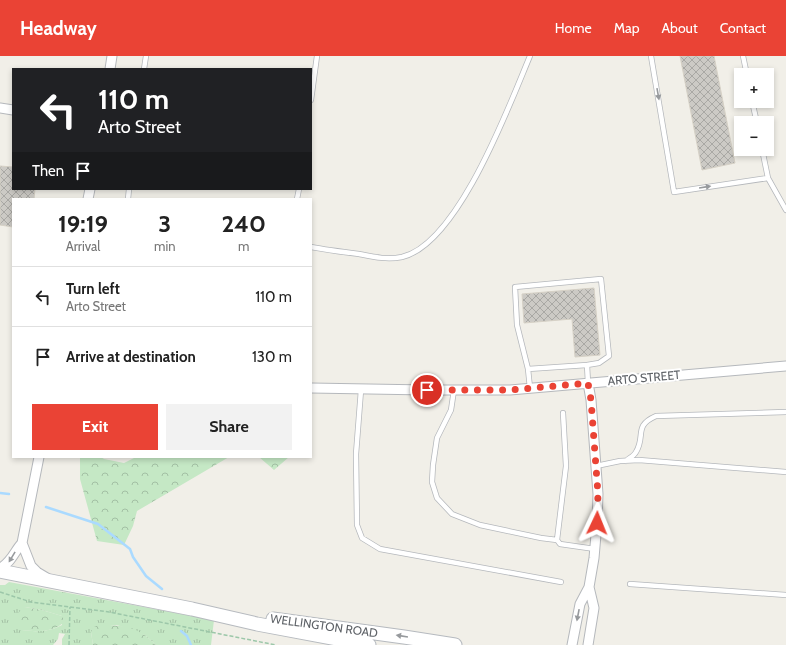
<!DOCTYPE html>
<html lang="en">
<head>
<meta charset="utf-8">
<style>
	body { margin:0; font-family:Cabin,sans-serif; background:#f2f2f2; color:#222; height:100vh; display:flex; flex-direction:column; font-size:15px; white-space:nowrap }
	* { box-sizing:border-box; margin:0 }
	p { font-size:13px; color:#767676 }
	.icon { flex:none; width:22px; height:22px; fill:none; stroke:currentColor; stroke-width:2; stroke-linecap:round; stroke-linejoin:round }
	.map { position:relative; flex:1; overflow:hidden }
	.panel { position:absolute; left:12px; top:142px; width:300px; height:260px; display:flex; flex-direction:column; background:#fff; border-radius:0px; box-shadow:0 2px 6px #0003 }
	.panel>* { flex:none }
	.guide { position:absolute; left:12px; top:12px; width:300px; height:122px; border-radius:0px; box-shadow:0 2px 6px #0003; background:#202124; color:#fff; overflow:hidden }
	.controls { position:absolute; left:734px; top:12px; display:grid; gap:8px }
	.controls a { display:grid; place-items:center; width:40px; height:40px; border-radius:0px; background:#fff; box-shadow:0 2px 6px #0003; font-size:20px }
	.pin { position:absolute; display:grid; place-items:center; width:34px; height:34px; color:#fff; margin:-17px; border:2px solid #fff; border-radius:50%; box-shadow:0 1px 4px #0007 }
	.me { position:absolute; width:44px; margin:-22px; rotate:2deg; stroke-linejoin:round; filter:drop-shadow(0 0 3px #0008) }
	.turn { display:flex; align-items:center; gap:14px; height:84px; padding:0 20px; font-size:18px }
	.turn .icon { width:52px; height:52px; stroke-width:2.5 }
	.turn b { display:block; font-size:28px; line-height:34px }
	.then { display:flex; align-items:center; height:38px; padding:0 20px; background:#0003; gap:8px; font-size:15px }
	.eta { display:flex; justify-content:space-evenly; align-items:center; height:68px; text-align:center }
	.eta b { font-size:24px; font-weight:700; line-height:28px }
	.action { display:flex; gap:8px; margin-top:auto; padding:8px 20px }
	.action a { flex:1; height:46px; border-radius:0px; background:#ea4335; color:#fff; font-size:16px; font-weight:700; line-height:46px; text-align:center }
	.action a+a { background:#f2f2f2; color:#222 }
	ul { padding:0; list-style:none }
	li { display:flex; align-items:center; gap:12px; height:60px; padding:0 20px; border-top:1px solid #e0e0e0 }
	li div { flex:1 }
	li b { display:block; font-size:15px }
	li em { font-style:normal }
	header { display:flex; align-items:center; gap:24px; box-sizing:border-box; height:56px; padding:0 20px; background:#ea4335; color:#fff }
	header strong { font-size:19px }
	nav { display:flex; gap:22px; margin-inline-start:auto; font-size:14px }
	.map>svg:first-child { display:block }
	.grass { fill:url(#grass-tufts); fill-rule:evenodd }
	.forest { fill:url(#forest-crowns) }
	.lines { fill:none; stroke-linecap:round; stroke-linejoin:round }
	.stream { stroke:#aadaff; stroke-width:2.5 }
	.building { fill:url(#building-cross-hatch); stroke:#d6d1c6 }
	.lane-casing { stroke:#b5b8bc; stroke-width:6 }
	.street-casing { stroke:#b5b8bc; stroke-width:11 }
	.secondary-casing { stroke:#b6babf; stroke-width:15 }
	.path { stroke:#9cc7a9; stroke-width:1.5; stroke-dasharray:4 2; stroke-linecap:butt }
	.lane { stroke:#fff; stroke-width:4.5 }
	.street { stroke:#fff; stroke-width:9 }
	.secondary { stroke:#fff; stroke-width:13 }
	.oneway { fill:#979a9d }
	.route { stroke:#ea4335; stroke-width:7; stroke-dasharray:0 12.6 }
	.labels { text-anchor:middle; stroke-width:4; stroke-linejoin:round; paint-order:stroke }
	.street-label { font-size:12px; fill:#5f6368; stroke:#fff }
</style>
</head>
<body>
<header>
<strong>Headway</strong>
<nav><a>Home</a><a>Map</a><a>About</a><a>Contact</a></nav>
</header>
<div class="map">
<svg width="786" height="589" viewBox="0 0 786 589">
	<defs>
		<pattern id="grass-tufts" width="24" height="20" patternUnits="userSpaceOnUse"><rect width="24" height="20" fill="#c5e8c5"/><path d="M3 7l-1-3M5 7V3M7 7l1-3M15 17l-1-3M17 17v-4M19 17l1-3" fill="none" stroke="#a3c0a4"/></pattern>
		<pattern id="forest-crowns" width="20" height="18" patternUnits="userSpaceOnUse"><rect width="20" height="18" fill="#c5e8c5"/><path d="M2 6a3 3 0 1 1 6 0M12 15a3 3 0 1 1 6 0" fill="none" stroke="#a3c0a4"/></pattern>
		<pattern id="building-cross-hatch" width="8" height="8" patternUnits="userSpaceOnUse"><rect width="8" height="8" fill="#cccac5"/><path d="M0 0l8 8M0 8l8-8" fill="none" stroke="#a9a8a4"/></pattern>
	</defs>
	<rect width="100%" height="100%" fill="#f1efe8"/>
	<path class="grass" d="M 9,526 L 214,564 L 211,589 L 156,589 L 145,579 L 117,569 L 108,569 L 91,576 L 93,589 L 62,589 L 62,583 L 65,578 L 59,577 L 58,583 L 53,589 L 0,589 L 0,529 L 5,529 ZM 25,551 L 42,554 L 62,560 L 62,569 C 49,576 35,576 22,574 Z"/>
	<path class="forest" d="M 80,401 L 101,401 L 104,403 L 124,407 L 136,401 L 229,401 L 137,455 L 133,470 L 124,489 L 97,485 L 80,423 Z
		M 259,401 L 289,401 L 274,414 Z
		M 25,551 L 42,554 L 62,560 L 65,565 C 54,577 36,576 22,574 C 16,566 15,556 25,551 Z
		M 100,568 L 130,571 L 145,579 L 156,589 L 93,589 L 91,576 L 94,571 Z"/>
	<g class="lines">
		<path class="stream" d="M 0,437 L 9,438
			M 46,451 L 98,468 L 130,493 L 133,501 L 146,520 L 162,533
			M 181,575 L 187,580 L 191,589"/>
	</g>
	<path class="building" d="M 680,0 L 714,0 L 735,107 L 702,114 Z
		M 0,110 L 13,111 L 13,133 L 35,133 L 34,143 L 13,143 L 13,171 L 0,169 Z
		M 594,232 L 600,299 L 575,301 L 572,263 L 524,267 L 522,238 Z"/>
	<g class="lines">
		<defs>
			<path id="lane" d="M 651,0 L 674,136 L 768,122
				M 743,0 L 747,19
				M 144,13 L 146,0
				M 311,44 L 317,0
				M 752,45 L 757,67
				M 762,93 L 768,122 L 786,154
				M 128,143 L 129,133
				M 297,143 L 299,133
				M 311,191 C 327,194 343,196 359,198 C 374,201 387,204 402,201 C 458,188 509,50 530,0
				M 587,309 L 599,307 L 609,300 L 601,223 L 515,231 L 517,269 L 528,313 L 587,309 L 588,327
				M 528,313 L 530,332
				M 361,334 L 356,398 L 357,469 L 362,482 L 380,493 L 561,526
				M 454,334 L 451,354 L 437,382 L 433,409 L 432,426 L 437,442 L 452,458 L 480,469 L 541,482 L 557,484
				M 563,357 L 566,410 L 557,484 L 560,488 L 595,493
				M 626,405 C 629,402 634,400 636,396 C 646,380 633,370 656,360 L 786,356
				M 596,410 L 620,405 L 639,404 L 786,416
				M 630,528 L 786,539"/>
			<path id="street" d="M 110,13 L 112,0
				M 0,52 L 13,54
				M 88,143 L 90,133
				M 311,332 L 427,334 L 510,334 L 786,310
				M 39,401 L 22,487 L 31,510 L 37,516 L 47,522
				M 0,512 C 11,507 14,496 22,487
				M 572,589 L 580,548 L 589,531 L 594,502 L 597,467 L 598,438 L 591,344 L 588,327
				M 588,589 L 594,552 L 589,531"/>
			<path id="secondary" d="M 0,515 L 192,553 L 257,568 L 369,589
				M 273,563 L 404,581 L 455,589"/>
		</defs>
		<use href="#lane" class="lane-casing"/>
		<use href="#street" class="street-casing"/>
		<use href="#secondary" class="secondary-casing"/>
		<path class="path" d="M 0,536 L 31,546 L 109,556 L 276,589
			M 69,589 L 70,551"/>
		<use href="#lane" class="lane"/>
		<use href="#street" class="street"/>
		<use href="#secondary" class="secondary"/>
	</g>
	<defs><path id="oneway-solid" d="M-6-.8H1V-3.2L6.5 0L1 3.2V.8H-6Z"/></defs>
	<g class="oneway">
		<use href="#oneway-solid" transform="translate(658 38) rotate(80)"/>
		<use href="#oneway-solid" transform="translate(705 131) rotate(-9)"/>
		<use href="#oneway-solid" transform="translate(12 501) rotate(121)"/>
		<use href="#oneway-solid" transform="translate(578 559) rotate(101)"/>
		<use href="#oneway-solid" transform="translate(402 580) rotate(-171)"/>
	</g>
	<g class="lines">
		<path class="route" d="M 427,334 L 510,334 L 588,327 L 591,344 L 598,438 L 597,467"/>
	</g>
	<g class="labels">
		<g class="street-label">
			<text transform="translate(644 322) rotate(-5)" y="4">ARTO STREET</text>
			<text transform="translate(324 570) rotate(8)" y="4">WELLINGTON ROAD</text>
		</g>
	</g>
</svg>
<div class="controls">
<a>+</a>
<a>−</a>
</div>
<div class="pin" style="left:427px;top:334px;background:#d93025"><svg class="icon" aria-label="arrive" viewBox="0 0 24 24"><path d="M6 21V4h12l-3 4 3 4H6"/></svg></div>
<svg class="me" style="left:597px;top:467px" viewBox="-20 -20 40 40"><path d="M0-17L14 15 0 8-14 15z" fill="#ea4335" stroke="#fff" stroke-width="4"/></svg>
<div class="guide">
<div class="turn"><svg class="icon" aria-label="left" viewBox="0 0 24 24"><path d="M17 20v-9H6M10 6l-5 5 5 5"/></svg><div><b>110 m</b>Arto Street</div></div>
<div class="then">Then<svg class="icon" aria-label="arrive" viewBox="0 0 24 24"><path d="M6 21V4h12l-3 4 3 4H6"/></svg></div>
</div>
<section class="panel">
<div class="eta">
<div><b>19:19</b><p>Arrival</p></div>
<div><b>3</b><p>min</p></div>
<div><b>240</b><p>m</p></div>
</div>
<ul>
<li><svg class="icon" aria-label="left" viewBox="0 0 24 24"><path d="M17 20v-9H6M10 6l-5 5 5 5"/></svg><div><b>Turn left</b><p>Arto Street</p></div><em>110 m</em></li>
<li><svg class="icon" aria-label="arrive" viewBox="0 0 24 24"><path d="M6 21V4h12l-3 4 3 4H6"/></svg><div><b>Arrive at destination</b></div><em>130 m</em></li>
</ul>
<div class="action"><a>Exit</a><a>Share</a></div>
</section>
</div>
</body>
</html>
